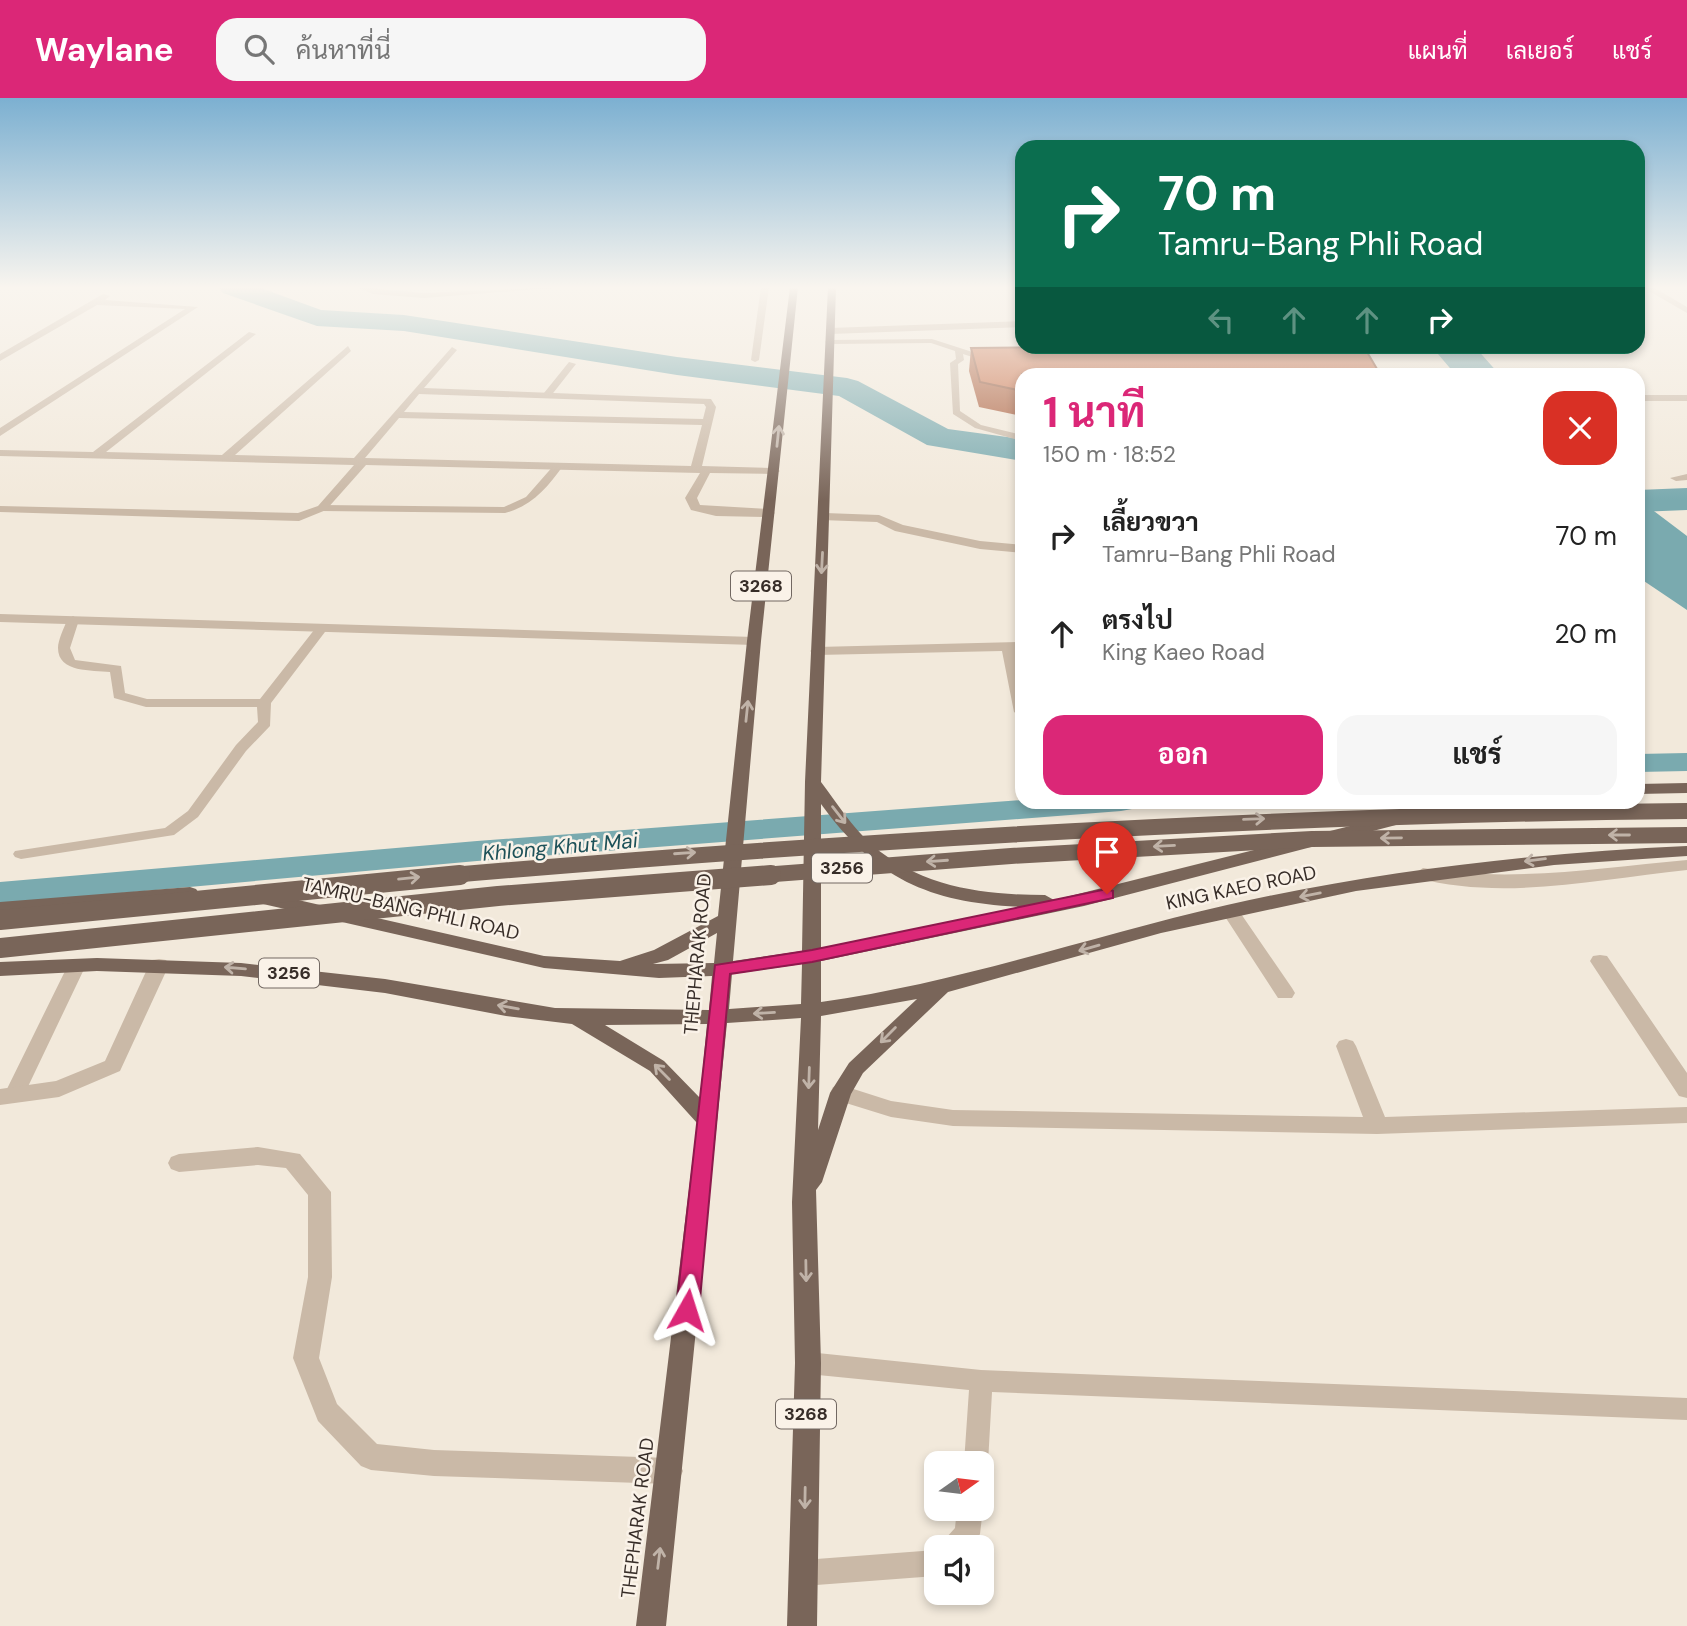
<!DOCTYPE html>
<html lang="th">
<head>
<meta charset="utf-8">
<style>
	body { margin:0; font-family:"DM Sans",Sarabun,sans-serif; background:#f6f6f6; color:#222; height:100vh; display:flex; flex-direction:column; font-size:26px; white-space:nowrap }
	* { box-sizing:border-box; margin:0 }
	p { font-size:23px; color:#767676 }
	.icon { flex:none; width:38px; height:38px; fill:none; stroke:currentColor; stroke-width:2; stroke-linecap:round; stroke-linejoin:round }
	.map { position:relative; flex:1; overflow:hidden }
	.panel { position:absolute; left:1015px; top:270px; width:630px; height:441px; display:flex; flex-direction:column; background:#fff; border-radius:21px; box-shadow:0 4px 10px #0003 }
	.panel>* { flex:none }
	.hud { position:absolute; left:1015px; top:42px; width:630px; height:214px; border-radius:21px; box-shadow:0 4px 10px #0003; background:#0b6e4f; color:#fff; overflow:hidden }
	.needle { width:46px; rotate:76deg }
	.fabs { position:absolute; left:924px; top:1353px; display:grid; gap:14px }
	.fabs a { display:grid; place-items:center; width:70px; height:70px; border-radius:14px; background:#fff; box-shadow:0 4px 10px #0003; font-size:35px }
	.pin { position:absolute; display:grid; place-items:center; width:60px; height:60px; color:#fff; margin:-72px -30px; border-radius:50% 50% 50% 0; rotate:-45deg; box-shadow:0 0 7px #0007 }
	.pin .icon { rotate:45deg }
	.me { position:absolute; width:77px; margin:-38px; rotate:6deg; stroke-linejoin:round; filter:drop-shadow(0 0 5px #0008) }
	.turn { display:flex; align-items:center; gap:24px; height:147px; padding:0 28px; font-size:32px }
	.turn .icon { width:91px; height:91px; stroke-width:2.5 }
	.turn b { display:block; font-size:49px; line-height:60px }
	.lanes { display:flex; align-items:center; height:66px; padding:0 28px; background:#0003; justify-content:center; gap:35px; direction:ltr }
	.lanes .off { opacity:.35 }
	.round { display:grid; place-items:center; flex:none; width:74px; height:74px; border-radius:21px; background:#f6f6f6 }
	.summary { display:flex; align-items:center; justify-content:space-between; height:119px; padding:0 28px }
	h1 { font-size:42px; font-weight:700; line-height:52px; color:#db2777 }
	.action { display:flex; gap:14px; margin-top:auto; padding:14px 28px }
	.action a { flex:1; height:80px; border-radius:21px; background:#db2777; color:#fff; font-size:28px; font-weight:700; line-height:80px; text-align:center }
	.action a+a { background:#f6f6f6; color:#222 }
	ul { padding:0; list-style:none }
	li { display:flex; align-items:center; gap:21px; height:98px; padding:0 28px }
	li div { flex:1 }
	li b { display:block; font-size:26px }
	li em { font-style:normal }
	header { display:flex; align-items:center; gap:42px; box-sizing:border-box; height:98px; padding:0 35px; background:#db2777; color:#fff }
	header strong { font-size:33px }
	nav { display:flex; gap:38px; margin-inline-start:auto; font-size:24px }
	.search { width:490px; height:63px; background:#f6f6f6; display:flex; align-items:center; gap:18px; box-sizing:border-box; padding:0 24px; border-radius:21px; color:#767676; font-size:26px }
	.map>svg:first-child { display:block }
	.water { fill:#7aaaaf }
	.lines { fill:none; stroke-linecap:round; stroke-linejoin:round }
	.canal { fill:#7aaaaf; fill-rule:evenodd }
	.river { fill:#7aaaaf; fill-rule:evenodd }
	.service { fill:#cab9a7; fill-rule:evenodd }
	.minor { fill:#cab9a7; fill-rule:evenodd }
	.primary { fill:#796559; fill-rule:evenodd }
	.primary-bridge-far1 { stroke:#796559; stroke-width:16 }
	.primary-bridge { stroke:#796559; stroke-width:20 }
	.wall { fill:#aa5d3b }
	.building { fill:#c66c45; stroke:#8b4c30; stroke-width:2 }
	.oneway { stroke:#c0b3a8 }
	.route { fill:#db2777; stroke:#8e194d; stroke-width:2 }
	.labels { text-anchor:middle; stroke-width:5; stroke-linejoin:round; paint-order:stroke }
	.shield { fill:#faf2e8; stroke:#726862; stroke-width:2 }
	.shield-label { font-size:18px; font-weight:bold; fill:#372d28 }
	.street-label { font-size:19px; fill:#372d28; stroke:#faf2e8 }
	.water-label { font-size:21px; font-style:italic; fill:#1d5158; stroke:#faf2e8 }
</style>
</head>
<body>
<header>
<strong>Waylane</strong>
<div class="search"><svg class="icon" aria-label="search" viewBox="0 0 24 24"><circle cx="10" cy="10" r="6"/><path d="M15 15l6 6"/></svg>ค้นหาที่นี่</div>
<nav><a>แผนที่</a><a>เลเยอร์</a><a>แชร์</a></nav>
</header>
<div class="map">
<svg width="1687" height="1528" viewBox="0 0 1687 1528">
	<rect width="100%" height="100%" fill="#f2e9db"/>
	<path class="water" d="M 1432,249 L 1475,249 L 1499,276 L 1455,276 Z
		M 1638,401 L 1687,438 L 1687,512 L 1638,479 Z"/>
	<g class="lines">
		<path class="canal" d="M 1687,655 L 1687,673 L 1638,674 L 1638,656 Z
			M 1022,702 L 1137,704 L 1132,711 L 1121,713 L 477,763 L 0,806 L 0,784 L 477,743 Z"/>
		<path class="river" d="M 219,189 L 258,189 L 321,212 L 404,217 L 677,259 L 847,280 L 858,283 L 948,331 L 1022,341 L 1022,363 L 927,347 L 839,298 L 677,277 L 404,233 L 317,228 L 223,195 Z
			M 1687,390 L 1687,412 L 1638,414 L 1638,392 Z"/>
		<path class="service" d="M 356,189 L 424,195 L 566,189 L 424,200 L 373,196 Z
			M 761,189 L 769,189 L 759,262 L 755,264 L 751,262 Z
			M 932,241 L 994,261 L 995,263 L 991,265 L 963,256 L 964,262 L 958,266 L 960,313 L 981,327 L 1022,337 L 1022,343 L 975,330 L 953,316 L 950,265 L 956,261 L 955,253 L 931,245 L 829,246 L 825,244 L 829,242 Z
			M 1361,250 L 1415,252 L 1419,254 L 1415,256 L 1364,254 Z
			M 569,264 L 576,266 L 550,299 L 544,299 L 544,295 Z
			M 555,366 L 563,368 C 547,390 532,408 505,415 L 322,413 L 317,410 L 322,407 L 504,409 L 526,399 Z
			M 73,518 L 79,522 L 70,550 L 75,562 L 121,568 L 125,595 L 147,601 L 260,601 L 318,527 L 326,527 L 328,530 L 271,605 L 270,628 L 246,653 L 198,719 L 174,737 L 21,761 L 15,759 L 13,756 L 15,753 L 165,730 L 188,713 L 236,647 L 258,624 L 257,609 L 146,609 L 114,600 L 110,574 C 92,572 58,575 58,550 C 58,542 64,530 67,522 Z
			M 77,861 L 83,863 L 86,867 L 24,997 L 21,1002 L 14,1004 L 7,1002 L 4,997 L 68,867 L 71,863 Z
			M 808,1254 L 981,1272 L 1687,1300 L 1687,1322 L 992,1294 L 988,1365 L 982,1375 L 982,1365 L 964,1365 L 969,1292 L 808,1276 L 800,1272 L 796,1265 L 800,1258 Z
			M 982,1408 L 983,1410 L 980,1436 L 973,1449 L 942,1449 L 946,1440 L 955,1430 L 957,1410 L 982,1410 Z
			M 936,1452 L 936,1478 L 803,1488 L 794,1484 L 790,1475 L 794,1466 L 803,1462 Z"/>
		<path class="minor" d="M 1642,189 L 1653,189 L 1687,209 L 1687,215 Z
			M 103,196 L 110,198 L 105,202 L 198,209 L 0,338 L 0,330 L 185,211 L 97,207 L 0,263 L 0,256 Z
			M 1022,223 L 1022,229 L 830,236 L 826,233 L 830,230 Z
			M 249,234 L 256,236 L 106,354 L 222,357 L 348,248 L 351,253 L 235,357 L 354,360 L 452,249 L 457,252 L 424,290 L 711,301 L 716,309 L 702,368 L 774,370 L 780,373 L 774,376 L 710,375 L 697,400 L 700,407 L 769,411 L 775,415 L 769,419 L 716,418 L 691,412 L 685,400 L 700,375 L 366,367 L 326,412 L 299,423 L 0,414 L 0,408 L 298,415 L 318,408 L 354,367 L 0,358 L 0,352 L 93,354 ZM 419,296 L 704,306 L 706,309 L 703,321 L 404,314 ZM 399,320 L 702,327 L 691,368 L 365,360 Z
			M 1638,297 L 1687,297 L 1687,303 L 1638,303 Z
			M 1687,376 L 1687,382 L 1676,383 L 1670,380 Z
			M 825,415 L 879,417 L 903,427 L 980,443 L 1022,447 L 1022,455 L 980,451 L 895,433 L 877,424 L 821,422 L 819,419 Z
			M 0,516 L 754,539 L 761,543 L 754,547 L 0,524 Z
			M 1022,544 L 1022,552 L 1016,552 L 1022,580 L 1022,619 L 1014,614 L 1002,553 L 817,557 L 810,553 L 817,549 Z
			M 1687,762 L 1687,772 C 1599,781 1504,803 1417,780 L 1414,776 L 1423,770 C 1512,785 1598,770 1687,762 Z
			M 1231,808 L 1237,810 L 1292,890 L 1295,895 L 1292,900 L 1278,900 L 1222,814 Z
			M 1600,857 L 1607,858 L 1687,975 L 1687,1000 L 1679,998 L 1590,863 L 1593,858 Z
			M 159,861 L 166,862 L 169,867 L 120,973 L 59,999 L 0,1007 L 0,991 L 56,983 L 105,963 L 149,867 L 152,862 Z
			M 1346,941 L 1353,943 L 1356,948 L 1385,1019 L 1687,1009 L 1687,1025 L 1377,1036 L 953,1028 L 891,1019 L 833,1001 L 830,995 L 833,989 L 841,987 L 891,1003 L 953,1012 L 1363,1019 L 1336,948 L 1339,943 Z
			M 258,1049 L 300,1056 L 331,1094 L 332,1179 L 319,1260 L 337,1306 L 377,1346 L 434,1352 L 669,1360 L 679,1364 L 683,1373 L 679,1382 L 669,1386 L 434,1378 L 371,1372 L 361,1368 L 318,1323 L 293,1260 L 308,1179 L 308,1097 L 286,1070 L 258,1067 L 179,1074 L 171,1071 L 168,1065 L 171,1059 L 179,1056 Z"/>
		<path class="primary" d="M 790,189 L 798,189 L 761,543 L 733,863 L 802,853 L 805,684 L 828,189 L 836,189 L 821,684 C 837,705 852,729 872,747 C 921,789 983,797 1045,797 L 1054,802 L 1390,718 L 1398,723 L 1396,727 L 1084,808 L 821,863 L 821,904 C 959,885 1091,838 1227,807 C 1378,773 1532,755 1687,748 L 1687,758 L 1554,767 L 1356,793 L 1161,835 L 948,894 L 863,975 L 851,996 L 822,1084 L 816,1092 L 821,1265 L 817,1528 L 787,1528 L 795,1265 L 792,1104 L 801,920 L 727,925 L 666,1528 L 636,1528 L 697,1025 L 650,973 L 572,926 L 506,918 L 385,895 L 241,878 L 97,873 L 0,878 L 0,864 L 97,860 L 241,865 L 385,881 L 555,910 L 709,912 L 712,878 L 659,880 L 544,870 L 263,806 L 254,800 L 263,794 L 544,858 L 620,863 L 654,852 L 718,818 L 747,543 ZM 821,706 C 876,782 931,805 1023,809 L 821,850 ZM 717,835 L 714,865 L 653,866 L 668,862 ZM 802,866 L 801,906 L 729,911 L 732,876 ZM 917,901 L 849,965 L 830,995 L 818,1032 L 821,918 ZM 707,926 L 700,1000 L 664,963 L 605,927 Z
			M 1687,685 L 1687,695 L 1638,696 L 1638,686 Z
			M 1471,704 L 1508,704 L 1500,709 L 1442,718 L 1434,713 L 1436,709 Z
			M 190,789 L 196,791 L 199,795 L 196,799 L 0,816 L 0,804 Z"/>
		<path class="primary-bridge-far1" d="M 440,778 C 855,742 1270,717 1687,713
			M 749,778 L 1011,758 L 1312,741 L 1687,737"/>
		<path class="primary-bridge" d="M 0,822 L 460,777
			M 0,850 L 498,798 L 771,777"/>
	</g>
	<path class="wall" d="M 971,250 L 1022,276 L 1022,318 L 979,309 L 969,273 Z"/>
	<path class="building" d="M 1201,248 L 1324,248 L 1329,254 L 1367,254 L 1380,276 L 1022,276 L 1022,293 L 980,284 L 971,250 Z"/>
	<defs><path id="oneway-shaft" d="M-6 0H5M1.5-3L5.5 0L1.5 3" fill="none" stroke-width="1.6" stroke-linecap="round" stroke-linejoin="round" transform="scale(1.75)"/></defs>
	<g class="oneway">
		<use href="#oneway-shaft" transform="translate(778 338) rotate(-84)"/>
		<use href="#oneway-shaft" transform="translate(822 465) rotate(93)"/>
		<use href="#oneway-shaft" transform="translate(747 613) rotate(-84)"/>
		<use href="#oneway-shaft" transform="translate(839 717) rotate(52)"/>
		<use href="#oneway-shaft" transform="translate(1254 721) rotate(-2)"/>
		<use href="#oneway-shaft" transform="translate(1619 737) rotate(180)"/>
		<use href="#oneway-shaft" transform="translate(1391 740) rotate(179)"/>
		<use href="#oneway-shaft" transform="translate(1164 748) rotate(177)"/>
		<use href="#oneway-shaft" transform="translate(685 755) rotate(-4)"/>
		<use href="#oneway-shaft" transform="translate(1535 762) rotate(173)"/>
		<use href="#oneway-shaft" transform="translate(937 763) rotate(176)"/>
		<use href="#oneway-shaft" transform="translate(409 780) rotate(-6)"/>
		<use href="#oneway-shaft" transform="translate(1310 797) rotate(169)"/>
		<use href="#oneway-shaft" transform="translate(1089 850) rotate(164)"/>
		<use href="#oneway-shaft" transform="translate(235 870) rotate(-175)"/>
		<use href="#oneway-shaft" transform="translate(508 909) rotate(-170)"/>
		<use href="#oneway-shaft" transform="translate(764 915) rotate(177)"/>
		<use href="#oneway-shaft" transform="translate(888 937) rotate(135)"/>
		<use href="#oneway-shaft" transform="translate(662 974) rotate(-135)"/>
		<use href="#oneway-shaft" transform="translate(809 980) rotate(92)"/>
		<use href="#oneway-shaft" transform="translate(806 1173) rotate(89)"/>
		<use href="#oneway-shaft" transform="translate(805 1400) rotate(91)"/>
		<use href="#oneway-shaft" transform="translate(659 1460) rotate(-83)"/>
	</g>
	<linearGradient id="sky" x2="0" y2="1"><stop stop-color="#7cb0d1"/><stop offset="0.47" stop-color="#f9f5ef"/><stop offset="1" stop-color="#f9f5ef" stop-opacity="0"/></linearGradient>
	<rect width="1687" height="403" fill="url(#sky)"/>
	<path class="route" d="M 1107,791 L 1113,793 L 1113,800 L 812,864 L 730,876 L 699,1212 L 695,1219 L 687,1221 L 679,1219 L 676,1212 L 715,867 L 812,852 Z"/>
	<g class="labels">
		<g class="shield">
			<rect x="731" y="473.5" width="60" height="29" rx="5"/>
			<rect x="812" y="755.5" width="60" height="29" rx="5"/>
			<rect x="259" y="860.5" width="60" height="29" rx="5"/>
			<rect x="776" y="1301.5" width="60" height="29" rx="5"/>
		</g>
		<g class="shield-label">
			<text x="761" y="494">3268</text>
			<text x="842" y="776">3256</text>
			<text x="289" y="881">3256</text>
			<text x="806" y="1322">3268</text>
		</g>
		<g class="street-label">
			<text transform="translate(1241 789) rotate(-12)" y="7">KING KAEO ROAD</text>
			<text transform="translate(411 810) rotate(13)" y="7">TAMRU-BANG PHLI ROAD</text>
			<text transform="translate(697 856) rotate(-85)" y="7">THEPHARAK ROAD</text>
			<text transform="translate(637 1420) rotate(-83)" y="7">THEPHARAK ROAD</text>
		</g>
		<g class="water-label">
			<text transform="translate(560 749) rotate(-5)" y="7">Khlong Khut Mai</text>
		</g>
	</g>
</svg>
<div class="fabs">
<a><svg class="needle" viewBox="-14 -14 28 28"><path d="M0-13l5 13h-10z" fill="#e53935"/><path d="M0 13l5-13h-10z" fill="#767676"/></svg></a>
<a><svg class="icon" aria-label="sound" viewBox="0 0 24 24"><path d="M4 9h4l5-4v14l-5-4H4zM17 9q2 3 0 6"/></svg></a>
</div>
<div class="pin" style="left:1107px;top:796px;background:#d93025"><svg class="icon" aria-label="arrive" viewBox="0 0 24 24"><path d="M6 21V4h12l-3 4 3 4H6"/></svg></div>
<svg class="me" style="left:687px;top:1212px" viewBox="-20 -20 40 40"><path d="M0-17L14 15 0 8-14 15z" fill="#db2777" stroke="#fff" stroke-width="4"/></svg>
<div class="hud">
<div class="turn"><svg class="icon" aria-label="right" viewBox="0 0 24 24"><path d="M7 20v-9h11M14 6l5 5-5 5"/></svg><div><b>70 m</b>Tamru-Bang Phli Road</div></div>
<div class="lanes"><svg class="icon off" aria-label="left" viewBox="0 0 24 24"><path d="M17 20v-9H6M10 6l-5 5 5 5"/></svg><svg class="icon off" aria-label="ahead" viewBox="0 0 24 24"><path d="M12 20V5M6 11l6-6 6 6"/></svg><svg class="icon off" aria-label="ahead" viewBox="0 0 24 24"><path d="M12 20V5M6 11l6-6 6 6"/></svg><svg class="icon" aria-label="right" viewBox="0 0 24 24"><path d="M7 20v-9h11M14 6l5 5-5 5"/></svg></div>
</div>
<section class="panel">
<div class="summary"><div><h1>1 นาที</h1><p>150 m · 18:52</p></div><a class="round" style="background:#d93025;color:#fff"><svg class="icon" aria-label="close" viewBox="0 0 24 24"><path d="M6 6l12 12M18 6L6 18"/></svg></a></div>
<ul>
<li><svg class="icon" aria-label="right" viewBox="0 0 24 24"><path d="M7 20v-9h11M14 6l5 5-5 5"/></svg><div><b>เลี้ยวขวา</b><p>Tamru-Bang Phli Road</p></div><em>70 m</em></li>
<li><svg class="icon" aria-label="ahead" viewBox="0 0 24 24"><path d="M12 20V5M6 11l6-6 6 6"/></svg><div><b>ตรงไป</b><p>King Kaeo Road</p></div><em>20 m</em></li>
</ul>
<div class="action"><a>ออก</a><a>แชร์</a></div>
</section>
</div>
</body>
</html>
